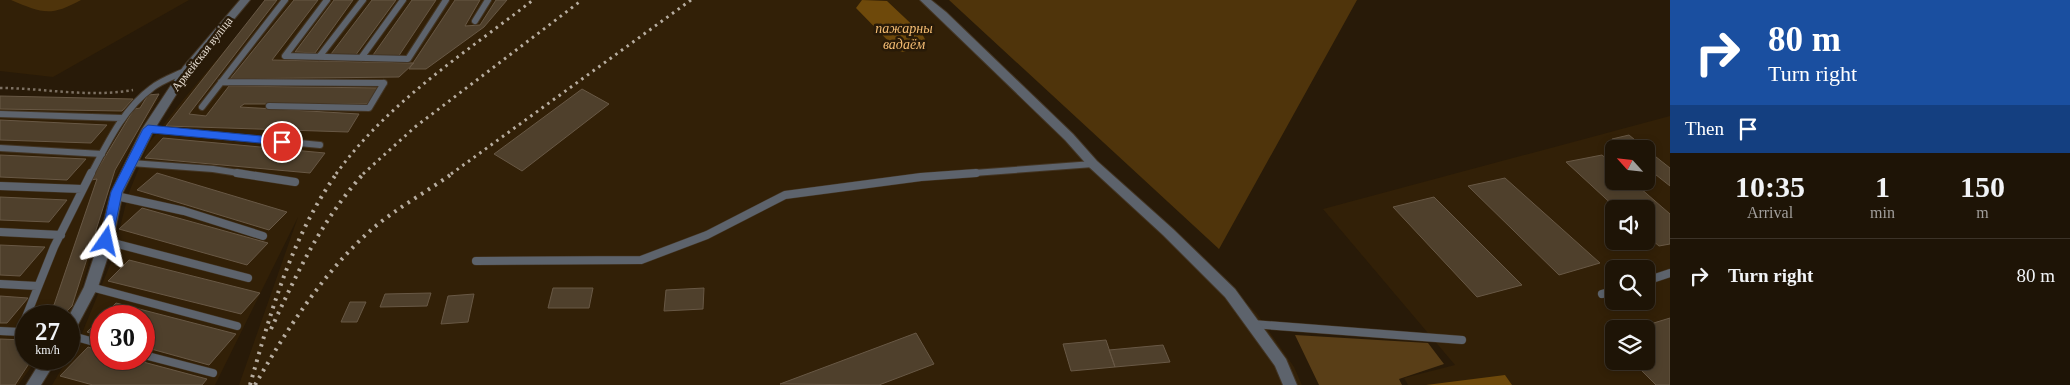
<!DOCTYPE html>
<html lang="en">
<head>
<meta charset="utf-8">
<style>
	body { margin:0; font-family:Georgia,serif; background:#2b2114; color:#f1f3f6; height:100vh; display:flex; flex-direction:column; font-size:19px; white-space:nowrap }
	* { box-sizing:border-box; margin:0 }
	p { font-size:16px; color:#a19e9b }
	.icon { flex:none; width:28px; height:28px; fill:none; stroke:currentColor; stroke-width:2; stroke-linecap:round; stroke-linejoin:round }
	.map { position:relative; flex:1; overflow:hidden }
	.drawer { display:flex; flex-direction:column; background:#1e1406; width:400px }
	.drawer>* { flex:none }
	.banner { background:#1a4fa0; color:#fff; overflow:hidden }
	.needle { width:32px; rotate:297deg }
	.tools { position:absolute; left:1605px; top:140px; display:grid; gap:10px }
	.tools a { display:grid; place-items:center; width:50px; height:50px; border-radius:8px; background:#1e1406; box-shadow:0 2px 8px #0003,0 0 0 1px #3c3328; font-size:25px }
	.speed { position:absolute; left:15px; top:305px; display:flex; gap:10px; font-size:25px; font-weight:700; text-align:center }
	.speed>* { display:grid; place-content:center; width:65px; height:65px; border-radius:50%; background:#1e1406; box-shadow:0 2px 8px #0003,0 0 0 1px #3c3328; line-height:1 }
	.speed small { font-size:12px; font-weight:400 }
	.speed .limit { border:8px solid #d22; background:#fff; color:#111 }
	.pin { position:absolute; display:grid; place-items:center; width:42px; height:42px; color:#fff; margin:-21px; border:2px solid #fff; border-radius:50%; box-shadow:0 1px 5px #0007 }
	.me { position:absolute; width:55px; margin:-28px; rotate:11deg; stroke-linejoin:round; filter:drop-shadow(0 0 4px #0008) }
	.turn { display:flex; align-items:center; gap:18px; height:105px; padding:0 15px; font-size:22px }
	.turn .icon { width:65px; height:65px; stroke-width:2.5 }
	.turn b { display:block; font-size:35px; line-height:42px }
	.then { display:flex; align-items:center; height:48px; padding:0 15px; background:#0003; gap:10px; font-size:19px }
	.eta { display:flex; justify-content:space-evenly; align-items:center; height:85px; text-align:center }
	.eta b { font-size:30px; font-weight:600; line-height:35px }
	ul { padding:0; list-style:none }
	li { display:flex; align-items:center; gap:15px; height:75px; padding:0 15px; border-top:1px solid #3c3328 }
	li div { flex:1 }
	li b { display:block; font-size:19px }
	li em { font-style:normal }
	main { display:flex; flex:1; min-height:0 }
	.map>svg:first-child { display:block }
	.built { fill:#322007; fill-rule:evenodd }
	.green { fill:#4f340b }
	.forest { fill:#593e17 }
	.water { fill:#6e490b }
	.building { fill:#4f402c; stroke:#685845 }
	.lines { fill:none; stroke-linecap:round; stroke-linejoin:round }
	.lane-far1-casing { stroke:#433524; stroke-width:8 }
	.lane-casing { stroke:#433524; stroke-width:9 }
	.street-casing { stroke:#433524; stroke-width:2 }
	.path { stroke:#7c7062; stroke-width:2.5; stroke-dasharray:2.5 3; stroke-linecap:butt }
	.lane-far1 { stroke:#5d636c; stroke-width:6 }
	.lane { stroke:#5d636c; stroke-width:8 }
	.street { fill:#5d636c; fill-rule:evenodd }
	.rail-far1 { stroke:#b7ada0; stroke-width:3; stroke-dasharray:2.5 4.5; stroke-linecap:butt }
	.rail { stroke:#b7ada0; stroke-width:4; stroke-dasharray:2.5 5.5; stroke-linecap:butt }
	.route { fill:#2563eb; stroke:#184099 }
	.labels { text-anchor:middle; stroke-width:5; stroke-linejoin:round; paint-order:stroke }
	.street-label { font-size:12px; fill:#e7ded3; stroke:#281a08 }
	.water-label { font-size:14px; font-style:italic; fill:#f5bd73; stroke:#281a08 }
</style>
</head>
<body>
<main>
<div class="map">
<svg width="1670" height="385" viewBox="0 0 1670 385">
	<rect width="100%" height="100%" fill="#281a08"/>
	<path class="built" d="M 0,0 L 189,0 L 53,77 L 0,71 Z
		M 267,0 L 921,0 L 940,15 L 1188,244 L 1257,314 L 1294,367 L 1302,385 L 239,385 L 298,217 L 215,385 L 52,385 L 80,338 L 112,260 L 128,195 L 149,143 L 182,101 ZM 101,316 L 144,316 L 144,359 L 101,359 Z
		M 159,98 L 129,150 L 105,198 L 78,303 L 68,316 L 26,316 L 26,359 L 37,359 L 18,385 L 0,385 L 0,99 Z
		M 1670,116 L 1670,385 L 1408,385 L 1404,378 L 1455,365 L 1323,209 ZM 1614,149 L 1646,149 L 1646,181 L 1614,181 ZM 1614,209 L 1646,209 L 1646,241 L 1614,241 ZM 1614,269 L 1646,269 L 1646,301 L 1614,301 ZM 1614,329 L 1646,329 L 1646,361 L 1614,361 Z"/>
	<path class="green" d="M 11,0 L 81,0 C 50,17 42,13 11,0 Z
		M 949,0 L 1357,0 L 1219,249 Z"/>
	<path class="forest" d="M 1295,335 L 1428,343 L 1444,364 L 1399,379 L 1402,385 L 1319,385 Z"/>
	<path class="water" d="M 862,0 L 887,1 L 922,34 L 926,41 L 925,45 L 903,52 L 897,50 L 856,8 Z
		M 1505,375 L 1512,385 L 1426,385 Z"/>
	<path class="building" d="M 265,0 L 277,0 L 189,114 L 206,116 L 229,86 L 379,88 L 367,104 L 244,104 L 240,107 L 359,114 L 348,132 L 166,126 Z
		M 294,0 L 318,0 L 272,60 L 414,63 L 399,77 L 230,79 Z
		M 334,0 L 353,0 L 315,53 L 295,52 Z
		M 372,0 L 396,0 L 355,56 L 331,54 Z
		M 412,0 L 436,0 L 398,57 L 373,55 Z
		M 455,0 L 480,0 L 465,26 L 480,25 L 496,0 L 507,0 L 484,27 L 426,69 L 409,69 Z
		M 582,89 L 609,104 L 522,171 L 494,154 Z
		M 159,94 L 115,170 L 72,306 L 62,316 L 42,316 L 50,306 L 54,305 L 97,179 L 91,180 L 134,109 L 140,108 L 148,95 Z
		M 0,96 L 133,99 L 122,111 L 0,109 Z
		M 0,120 L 107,125 L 91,143 L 0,140 Z
		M 1629,135 L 1646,149 L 1624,149 L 1612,139 Z
		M 163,138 L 325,153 L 310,173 L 145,158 Z
		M 1646,149 L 1670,168 L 1670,186 L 1646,167 Z
		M 0,155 L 86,159 L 67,180 L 0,177 Z
		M 1602,155 L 1614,165 L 1614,181 L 1632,181 L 1670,214 L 1670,244 L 1659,246 L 1646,235 L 1646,209 L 1617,209 L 1566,162 Z
		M 157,173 L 287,212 L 269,230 L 137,190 Z
		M 1505,178 L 1600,263 L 1559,275 L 1468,186 Z
		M 0,197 L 67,200 L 49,222 L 0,220 Z
		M 1434,197 L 1522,285 L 1477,297 L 1393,207 Z
		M 142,208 L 268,243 L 247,265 L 119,229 Z
		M 0,245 L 45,247 L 20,276 L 0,275 Z
		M 129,260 L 260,293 L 241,314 L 108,281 Z
		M 553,288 L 593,288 L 589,308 L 548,308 Z
		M 704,288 L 703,309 L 664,311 L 666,290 Z
		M 431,293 L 427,306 L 380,307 L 385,294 Z
		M 474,294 L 468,322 L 441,324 L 448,296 Z
		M 0,296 L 28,298 L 7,323 L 0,323 Z
		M 350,302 L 366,302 L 357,322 L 341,322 Z
		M 116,303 L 236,334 L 209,365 L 144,347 L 144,316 L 103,316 Z
		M 101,318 L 101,336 L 87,332 Z
		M 1670,318 L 1670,385 L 1656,385 L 1632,361 L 1646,361 L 1646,329 L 1634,329 Z
		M 916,333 L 934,364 L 879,385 L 780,384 Z
		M 26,338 L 26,359 L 32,359 L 15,385 L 0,385 L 0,339 L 24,340 Z
		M 1106,340 L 1115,367 L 1071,371 L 1063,344 Z
		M 1163,345 L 1170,362 L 1115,367 L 1109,350 Z
		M 88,347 L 101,351 L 101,359 L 132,359 L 207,379 L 202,385 L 93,385 L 60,376 Z"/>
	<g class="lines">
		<defs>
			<path id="lane-far1" d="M 327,0 L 285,56 L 408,59 L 446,0
				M 475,21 L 488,0
				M 319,57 L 363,0
				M 361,58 L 403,0
				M 221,82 L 384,83
				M 269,106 L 369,108 L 384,83
				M 202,107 L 285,0
				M 0,114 L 122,118
				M 148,129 L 320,145
				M 0,148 L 102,154
				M 131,163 L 213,169 L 245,174
				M 91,174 C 107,144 123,109 152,88 C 162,80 175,76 187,70
				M 960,174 L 1093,164"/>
			<path id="lane" d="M 237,173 L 295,182
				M 0,186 L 82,189
				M 116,196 L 184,211 L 263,236
				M 0,232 L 61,235
				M 106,241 L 248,278
				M 476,261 L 641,260 L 707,235 L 785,195 L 921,177 L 976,173
				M 1646,281 L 1670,273
				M 0,284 L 37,286
				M 91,287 L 237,326
				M 1602,294 L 1614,291
				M 1252,324 L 1462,340
				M 0,331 L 20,332 L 54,247 L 91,173
				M 69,335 L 101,344
				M 144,355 L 213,373"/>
			<path id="street" d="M 240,0 L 250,0 L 191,71 L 154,130 L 123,192 L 113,241 L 98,287 L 74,332 L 69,334 L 69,316 L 84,287 L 99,241 L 111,192 L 142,129 L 183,67 Z
				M 920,0 L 931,0 L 946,12 L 1073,134 L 1097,161 L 1173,229 L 1235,289 L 1286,359 L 1297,385 L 1283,385 L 1275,366 L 1225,297 L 1163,235 L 1089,167 L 1065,140 Z
				M 42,359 L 57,359 L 41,385 L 26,385 Z"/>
		</defs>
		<use href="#lane-far1" class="lane-far1-casing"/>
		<use href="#lane" class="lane-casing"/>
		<use href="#street" class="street-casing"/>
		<path class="path" d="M 0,88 C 44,88 89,98 133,90"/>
		<use href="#lane-far1" class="lane-far1"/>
		<use href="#lane" class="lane"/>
		<use href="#street" class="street"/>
		<path class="rail-far1" d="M 336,174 C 387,103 465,53 533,0
			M 363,174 L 415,127 L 582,0
			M 451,174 L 691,0"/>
		<path class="rail" d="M 271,329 C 298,271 321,221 364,173
			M 250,385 C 271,311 292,236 337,173
			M 255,385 C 287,329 323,273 371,230 C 395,209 428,191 453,173"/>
	</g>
	<path class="route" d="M 148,125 L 282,138 L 287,142 L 282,145 L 152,133 L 122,192 L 112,241 L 110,244 L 102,244 L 100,241 L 111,192 L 143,129 Z"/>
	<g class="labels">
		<g class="street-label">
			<text transform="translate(202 54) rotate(-52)" y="4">Армейская вуліца</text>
		</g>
		<g class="water-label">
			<text x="904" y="33">пажарны<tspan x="904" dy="16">вадаём</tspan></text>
		</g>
	</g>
</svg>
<div class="tools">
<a><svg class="needle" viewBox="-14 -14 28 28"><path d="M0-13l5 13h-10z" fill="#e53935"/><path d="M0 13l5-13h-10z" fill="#a19e9b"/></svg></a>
<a><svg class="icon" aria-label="sound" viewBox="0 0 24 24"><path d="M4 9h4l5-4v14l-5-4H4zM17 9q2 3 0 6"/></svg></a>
<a><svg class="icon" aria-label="search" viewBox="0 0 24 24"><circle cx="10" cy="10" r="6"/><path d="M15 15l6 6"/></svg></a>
<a><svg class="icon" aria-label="layers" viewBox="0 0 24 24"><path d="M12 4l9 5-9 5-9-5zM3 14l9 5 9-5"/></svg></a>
</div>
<div class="speed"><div>27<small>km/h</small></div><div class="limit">30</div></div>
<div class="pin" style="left:282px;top:142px;background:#d93025"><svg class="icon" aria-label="arrive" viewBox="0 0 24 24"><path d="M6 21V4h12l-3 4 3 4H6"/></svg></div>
<svg class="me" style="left:106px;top:241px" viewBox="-20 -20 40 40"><path d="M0-17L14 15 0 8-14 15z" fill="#2563eb" stroke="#fff" stroke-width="4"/></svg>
</div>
<section class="drawer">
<div class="banner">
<div class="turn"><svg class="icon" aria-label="right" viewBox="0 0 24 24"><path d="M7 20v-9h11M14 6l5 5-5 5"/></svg><div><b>80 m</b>Turn right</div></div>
<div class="then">Then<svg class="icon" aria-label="arrive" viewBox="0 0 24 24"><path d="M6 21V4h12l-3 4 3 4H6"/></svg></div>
</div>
<div class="eta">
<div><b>10:35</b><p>Arrival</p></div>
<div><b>1</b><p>min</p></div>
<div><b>150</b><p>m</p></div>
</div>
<ul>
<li><svg class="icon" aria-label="right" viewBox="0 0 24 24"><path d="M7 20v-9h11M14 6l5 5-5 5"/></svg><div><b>Turn right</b></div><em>80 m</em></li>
</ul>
</section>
</main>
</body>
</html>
